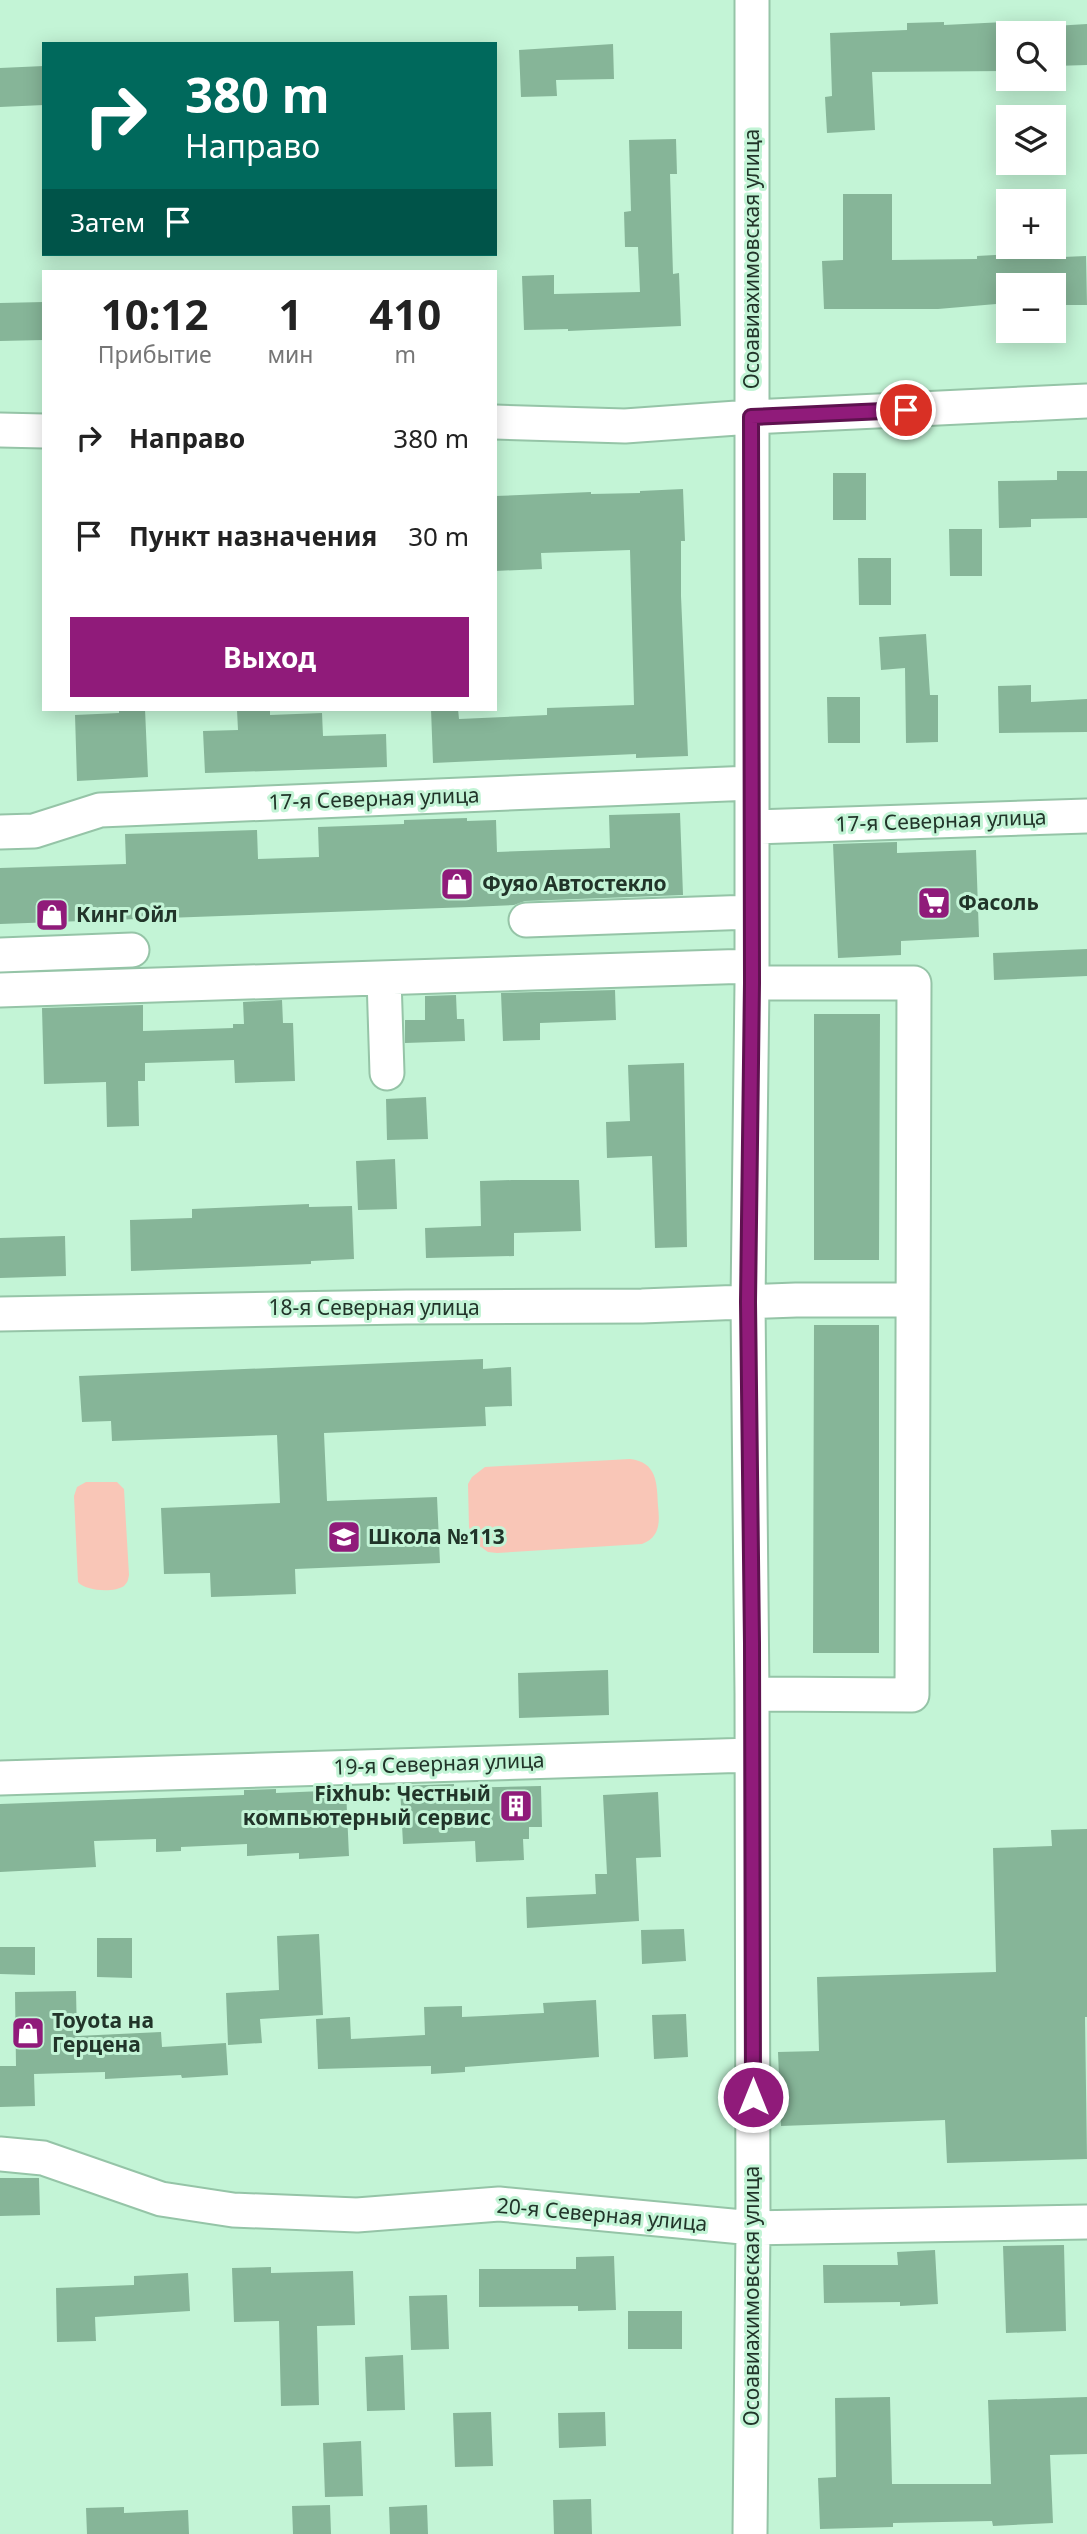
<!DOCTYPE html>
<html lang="ru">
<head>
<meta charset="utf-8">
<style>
	body { margin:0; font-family:"Noto Sans",sans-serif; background:#f2f2f2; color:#222; height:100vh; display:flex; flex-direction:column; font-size:26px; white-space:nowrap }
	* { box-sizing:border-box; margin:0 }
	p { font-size:23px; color:#767676 }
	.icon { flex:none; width:38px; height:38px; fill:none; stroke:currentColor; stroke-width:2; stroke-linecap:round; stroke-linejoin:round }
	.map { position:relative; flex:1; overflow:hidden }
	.sheet { position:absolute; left:42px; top:270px; width:455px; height:441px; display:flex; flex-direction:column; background:#fff; border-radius:0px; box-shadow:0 4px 18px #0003 }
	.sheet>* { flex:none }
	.guide { position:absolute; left:42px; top:42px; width:455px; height:214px; border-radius:0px; box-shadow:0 4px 18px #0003; background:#00695c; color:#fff; overflow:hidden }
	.buttons { position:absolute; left:996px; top:21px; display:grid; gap:14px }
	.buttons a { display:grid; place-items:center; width:70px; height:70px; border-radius:0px; background:#fff; box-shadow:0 4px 18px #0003; font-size:35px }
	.pin { position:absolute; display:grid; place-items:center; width:60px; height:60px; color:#fff; margin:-30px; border:4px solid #fff; border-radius:50%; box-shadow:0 2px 7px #0007 }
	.me { position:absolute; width:77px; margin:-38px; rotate:0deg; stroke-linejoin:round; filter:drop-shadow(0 0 5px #0008) }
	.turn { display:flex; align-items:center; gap:24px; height:147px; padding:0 28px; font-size:32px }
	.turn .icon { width:91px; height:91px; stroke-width:2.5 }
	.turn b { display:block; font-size:49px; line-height:60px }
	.then { display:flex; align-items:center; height:66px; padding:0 28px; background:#0003; gap:14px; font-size:26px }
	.eta { display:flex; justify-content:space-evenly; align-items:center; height:119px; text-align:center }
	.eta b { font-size:42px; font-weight:700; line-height:49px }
	.action { display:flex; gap:14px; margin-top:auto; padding:14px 28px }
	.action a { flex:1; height:80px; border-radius:0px; background:#901b7a; color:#fff; font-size:28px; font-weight:700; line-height:80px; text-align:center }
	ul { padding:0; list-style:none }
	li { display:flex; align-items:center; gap:21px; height:98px; padding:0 28px }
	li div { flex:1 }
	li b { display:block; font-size:26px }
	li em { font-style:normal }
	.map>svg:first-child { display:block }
	.green { fill:#f9c6b7 }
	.building { fill:#86b598 }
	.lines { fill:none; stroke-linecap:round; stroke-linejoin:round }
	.minor-casing { stroke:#95c4a7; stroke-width:37 }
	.minor { stroke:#fff; stroke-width:33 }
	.route-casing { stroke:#5e124f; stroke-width:18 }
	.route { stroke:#901b7a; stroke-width:12 }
	.labels { text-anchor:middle; stroke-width:6; stroke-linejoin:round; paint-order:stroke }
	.street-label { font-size:21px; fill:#213429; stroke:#c3f4d6 }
	.poi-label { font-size:21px; font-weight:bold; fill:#213429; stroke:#c3f4d6; text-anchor:start }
</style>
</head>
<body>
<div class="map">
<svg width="1087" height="2534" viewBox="0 0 1087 2534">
	<rect width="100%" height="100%" fill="#c3f4d6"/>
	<path class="green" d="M 630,1459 C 657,1462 657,1483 658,1506 C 659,1515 660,1526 655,1534 C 652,1539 647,1542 642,1544 L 497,1553 L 488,1552 L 474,1542 L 469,1527 L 468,1484 L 472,1477 L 485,1467 Z
		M 86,1482 L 117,1482 L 124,1489 L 129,1575 C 128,1580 128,1582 124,1586 C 114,1593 85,1591 78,1582 L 74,1496 L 77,1487 Z"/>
	<path class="building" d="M 944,22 L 944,25 L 1005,22 L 1007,71 L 872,72 L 875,130 L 827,133 L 825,97 L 832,96 L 830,33 L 907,30 L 907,23 Z
		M 1087,24 L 1087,65 L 1054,66 L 1054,26 Z
		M 613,44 L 614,79 L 556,80 L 557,96 L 521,97 L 519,50 Z
		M 44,66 L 44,105 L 0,107 L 0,68 Z
		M 676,139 L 677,174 L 670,174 L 673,274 L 679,273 L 681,326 L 568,331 L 568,329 L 524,330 L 522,276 L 554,275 L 554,294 L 640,292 L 638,247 L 625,247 L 624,212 L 631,211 L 629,140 Z
		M 843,194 L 892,194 L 892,260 L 977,259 L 977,256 L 1013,254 L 1014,259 L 1086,256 L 1087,305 L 1054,305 L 1054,285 L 1008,285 L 1008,303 L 938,309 L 824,309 L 822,261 L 843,260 Z
		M 44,302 L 44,340 L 0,341 L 0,303 Z
		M 1057,471 L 1087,471 L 1087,518 L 1031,519 L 1031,527 L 999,528 L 998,481 L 1057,480 Z
		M 833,473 L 866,473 L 866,520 L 833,520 Z
		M 683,489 L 685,541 L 681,541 L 681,596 L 688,756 L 636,758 L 636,754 L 433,763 L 431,709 L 458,709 L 459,719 L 547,715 L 547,708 L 634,705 L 630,550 L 541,553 L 542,569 L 495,571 L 495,496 L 591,492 L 591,494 L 640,493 L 640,491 Z
		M 949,529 L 982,529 L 982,576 L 950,576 Z
		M 858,558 L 891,558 L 891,605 L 859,605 Z
		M 926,634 L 930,695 L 938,695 L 938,742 L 906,743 L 905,668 L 881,670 L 879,637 Z
		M 1031,685 L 1031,702 L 1087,699 L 1087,732 L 999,733 L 998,686 Z
		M 827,697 L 860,697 L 860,743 L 828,743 Z
		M 119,709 L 145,709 L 148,777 L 77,781 L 75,715 L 119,713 Z
		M 270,709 L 270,715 L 322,713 L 323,736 L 386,734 L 387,767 L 205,773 L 203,731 L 238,730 L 237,710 Z
		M 680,813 L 683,895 L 525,901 L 514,905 L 470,907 L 0,924 L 0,868 L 126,864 L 125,834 L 257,830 L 258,859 L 319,857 L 318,827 L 404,824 L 404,820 L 467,818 L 467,821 L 496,820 L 497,852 L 610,848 L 609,815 Z
		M 897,842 L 897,853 L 976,850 L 979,937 L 901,941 L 901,955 L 838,958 L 833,844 Z
		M 1087,949 L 1087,976 L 994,980 L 993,953 Z
		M 615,990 L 616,1020 L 540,1023 L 540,1040 L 503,1041 L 501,993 Z
		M 456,995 L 457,1019 L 464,1019 L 465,1041 L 405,1043 L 405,1020 L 425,1020 L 425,996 Z
		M 282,1000 L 283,1023 L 293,1023 L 295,1081 L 235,1083 L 234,1060 L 145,1063 L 145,1081 L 138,1081 L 139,1126 L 107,1127 L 106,1082 L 44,1084 L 42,1008 L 143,1005 L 143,1031 L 233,1028 L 233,1024 L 244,1024 L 243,1002 Z
		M 814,1014 L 880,1014 L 879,1260 L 814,1260 Z
		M 684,1063 L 687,1247 L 655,1248 L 652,1156 L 607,1158 L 606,1122 L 630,1121 L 628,1065 Z
		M 426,1097 L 428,1139 L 387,1140 L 386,1099 Z
		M 395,1159 L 397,1209 L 358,1210 L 356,1161 Z
		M 512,1180 L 579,1180 L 581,1231 L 514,1233 L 514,1256 L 426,1258 L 425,1228 L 481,1226 L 480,1181 Z
		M 309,1204 L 309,1207 L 352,1206 L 354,1259 L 311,1261 L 311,1264 L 131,1271 L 130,1220 L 192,1218 L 192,1209 Z
		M 65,1236 L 66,1276 L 0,1278 L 0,1238 Z
		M 814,1325 L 879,1325 L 879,1653 L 813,1653 Z
		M 483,1359 L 483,1369 L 511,1367 L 512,1406 L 485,1407 L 486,1426 L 324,1433 L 327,1501 L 437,1497 L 440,1563 L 295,1569 L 296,1594 L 211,1597 L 210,1573 L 164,1574 L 161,1508 L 280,1503 L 277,1435 L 112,1441 L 111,1421 L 82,1422 L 79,1376 Z
		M 608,1670 L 609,1715 L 519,1718 L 518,1673 Z
		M 454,1784 L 454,1788 L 541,1786 L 542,1827 L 529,1827 L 529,1839 L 523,1839 L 524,1860 L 476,1862 L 475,1841 L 403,1844 L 400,1786 Z
		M 276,1789 L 276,1793 L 346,1790 L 349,1856 L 299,1859 L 299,1853 L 247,1856 L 247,1844 L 181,1847 L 181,1851 L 156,1852 L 156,1839 L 94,1841 L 96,1867 L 0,1872 L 0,1804 L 244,1795 L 244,1790 Z
		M 658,1792 L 661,1857 L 636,1858 L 639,1921 L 527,1928 L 526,1897 L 596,1894 L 595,1874 L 607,1874 L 603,1795 Z
		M 1087,1829 L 1087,2017 L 1085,2017 L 1087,2159 L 947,2163 L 945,2120 L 781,2126 L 778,2052 L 819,2051 L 817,1977 L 996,1972 L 993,1848 L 1052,1846 L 1051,1830 Z
		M 684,1929 L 686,1961 L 642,1964 L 641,1930 Z
		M 319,1934 L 323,2015 L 260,2019 L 262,2043 L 228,2045 L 226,1993 L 279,1990 L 277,1936 Z
		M 97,1938 L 132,1938 L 132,1978 L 97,1977 Z
		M 0,1947 L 35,1947 L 35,1975 L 0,1974 Z
		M 76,1991 L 77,2036 L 161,2032 L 162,2047 L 226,2043 L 228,2075 L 182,2078 L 181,2075 L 105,2079 L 105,2072 L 34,2074 L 35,2106 L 0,2107 L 0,2066 L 16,2066 L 15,1992 Z
		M 596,2000 L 599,2057 L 465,2067 L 465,2072 L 431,2074 L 431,2066 L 318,2069 L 316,2019 L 350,2017 L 351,2039 L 425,2035 L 424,2007 L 462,2006 L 462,2017 L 544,2013 L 543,2003 Z
		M 686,2014 L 688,2057 L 654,2059 L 652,2015 Z
		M 0,2178 L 39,2178 L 40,2215 L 0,2216 Z
		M 1064,2245 L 1066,2331 L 1006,2333 L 1003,2246 Z
		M 935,2250 L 938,2304 L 900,2306 L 900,2302 L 824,2303 L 823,2265 L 898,2265 L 897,2252 Z
		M 614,2256 L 616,2310 L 578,2311 L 578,2306 L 479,2307 L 479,2269 L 576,2269 L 576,2257 Z
		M 271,2267 L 271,2273 L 353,2271 L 355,2325 L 317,2326 L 319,2405 L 281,2406 L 279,2321 L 234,2322 L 232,2268 Z
		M 188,2273 L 190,2311 L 95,2317 L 96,2341 L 57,2342 L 56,2288 L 134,2285 L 134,2276 Z
		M 447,2295 L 449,2349 L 411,2350 L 409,2296 Z
		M 628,2311 L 682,2311 L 682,2349 L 628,2349 Z
		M 403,2355 L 405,2410 L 367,2411 L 365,2357 Z
		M 890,2397 L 892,2484 L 991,2484 L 988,2400 L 1087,2397 L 1087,2454 L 1050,2455 L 1053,2523 L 993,2526 L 992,2521 L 893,2523 L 893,2527 L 820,2529 L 818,2478 L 836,2477 L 835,2398 Z
		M 491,2412 L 493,2466 L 455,2467 L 453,2413 Z
		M 605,2412 L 606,2446 L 559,2448 L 558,2413 Z
		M 361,2441 L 363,2496 L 325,2497 L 323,2443 Z
		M 591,2499 L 592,2534 L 554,2534 L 553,2500 Z
		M 330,2505 L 331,2534 L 293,2534 L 292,2506 Z
		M 427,2505 L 428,2534 L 390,2534 L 389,2507 Z
		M 124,2507 L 124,2513 L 188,2510 L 189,2534 L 87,2534 L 86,2508 Z"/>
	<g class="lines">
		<defs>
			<path id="minor" d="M 495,422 L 625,426 L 751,417 L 1087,401
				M 0,430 L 44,431
				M 752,827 L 1087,816
				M 0,832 L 34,831 L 100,810 L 752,783
				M 526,920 L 752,912
				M 0,955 L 132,950
				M 384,978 L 387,1073
				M 0,990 L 752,966
				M 0,1314 L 406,1307 L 642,1306 L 796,1300 L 913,1300
				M 752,1694 L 912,1695 L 914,983 L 752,983
				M 0,1778 L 752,1755
				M 0,2154 L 43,2158 L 161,2199 L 233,2210 L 357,2215 L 499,2204 L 753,2228 L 1087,2222
				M 750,2534 L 753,2228 L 752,1694 L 748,1302 L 752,983 L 752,0"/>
		</defs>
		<use href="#minor" class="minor-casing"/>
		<use href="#minor" class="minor"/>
	</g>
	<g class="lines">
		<defs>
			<path id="route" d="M 753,2097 L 752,1643 L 748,1302 L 752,983 L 751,417 L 906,410"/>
		</defs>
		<use href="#route" class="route-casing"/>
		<use href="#route" class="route"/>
	</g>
	<defs>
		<symbol id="shop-square" viewBox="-11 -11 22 22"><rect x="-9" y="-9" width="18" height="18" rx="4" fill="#901b7a" stroke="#c3f4d6"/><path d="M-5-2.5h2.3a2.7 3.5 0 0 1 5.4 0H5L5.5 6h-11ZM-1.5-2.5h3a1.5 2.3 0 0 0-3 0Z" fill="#fff"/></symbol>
		<symbol id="supermarket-square" viewBox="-11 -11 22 22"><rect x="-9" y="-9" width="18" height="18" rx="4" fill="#901b7a" stroke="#c3f4d6"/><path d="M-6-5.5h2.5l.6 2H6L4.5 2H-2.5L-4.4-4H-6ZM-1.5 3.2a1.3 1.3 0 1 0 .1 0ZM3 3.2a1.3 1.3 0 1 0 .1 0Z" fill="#fff"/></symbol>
		<symbol id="school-square" viewBox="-11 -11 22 22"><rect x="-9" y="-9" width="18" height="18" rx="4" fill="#901b7a" stroke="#c3f4d6"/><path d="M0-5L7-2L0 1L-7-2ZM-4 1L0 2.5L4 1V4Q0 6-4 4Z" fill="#fff"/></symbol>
		<symbol id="building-square" viewBox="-11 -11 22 22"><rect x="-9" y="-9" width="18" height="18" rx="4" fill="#901b7a" stroke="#c3f4d6"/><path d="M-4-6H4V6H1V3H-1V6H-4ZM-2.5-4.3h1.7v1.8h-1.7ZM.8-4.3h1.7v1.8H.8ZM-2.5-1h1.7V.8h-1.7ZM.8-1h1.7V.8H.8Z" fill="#fff"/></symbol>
	</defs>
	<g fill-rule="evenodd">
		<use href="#shop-square" x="438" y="865" width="38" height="38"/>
		<use href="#supermarket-square" x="915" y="884" width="38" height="38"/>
		<use href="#shop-square" x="33" y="896" width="38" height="38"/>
		<use href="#school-square" x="325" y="1518" width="38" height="38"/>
		<use href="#building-square" x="497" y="1787" width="38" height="38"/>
		<use href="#shop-square" x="9" y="2014" width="38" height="38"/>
	</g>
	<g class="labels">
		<g class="street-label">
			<text transform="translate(752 259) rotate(-90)" y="7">Осоавиахимовская улица</text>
			<text transform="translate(374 799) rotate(-2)" y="7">17-я Северная улица</text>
			<text transform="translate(941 821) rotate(-2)" y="7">17-я Северная улица</text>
			<text x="374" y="1315">18-я Северная улица</text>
			<text transform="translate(439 1764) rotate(-2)" y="7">19-я Северная улица</text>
			<text transform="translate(602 2215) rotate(5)" y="7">20-я Северная улица</text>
			<text transform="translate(752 2296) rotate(-90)" y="7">Осоавиахимовская улица</text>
		</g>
		<g class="poi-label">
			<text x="482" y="891">Фуяо Автостекло</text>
			<text x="958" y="910">Фасоль</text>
			<text x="76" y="922">Кинг Ойл</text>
			<text x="368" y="1544">Школа №113</text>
			<text x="491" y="1801" text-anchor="end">Fixhub: Честный<tspan x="491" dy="24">компьютерный сервис</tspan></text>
			<text x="52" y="2028">Toyota на<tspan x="52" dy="24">Герцена</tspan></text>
		</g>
	</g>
</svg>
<div class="buttons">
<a><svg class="icon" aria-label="search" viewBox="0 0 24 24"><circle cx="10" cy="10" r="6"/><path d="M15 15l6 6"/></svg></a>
<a><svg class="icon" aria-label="layers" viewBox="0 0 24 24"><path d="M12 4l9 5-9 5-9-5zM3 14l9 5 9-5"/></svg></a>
<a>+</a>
<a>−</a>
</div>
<div class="pin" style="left:906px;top:410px;background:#d93025"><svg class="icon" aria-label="arrive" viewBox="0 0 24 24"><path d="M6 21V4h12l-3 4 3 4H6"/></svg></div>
<svg class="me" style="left:753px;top:2097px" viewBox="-20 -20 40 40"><circle r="17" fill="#901b7a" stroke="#fff" stroke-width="3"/><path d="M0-11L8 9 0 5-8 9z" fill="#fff"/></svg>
<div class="guide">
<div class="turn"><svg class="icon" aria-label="right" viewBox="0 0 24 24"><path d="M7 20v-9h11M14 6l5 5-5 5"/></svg><div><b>380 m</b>Направо</div></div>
<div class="then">Затем<svg class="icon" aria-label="arrive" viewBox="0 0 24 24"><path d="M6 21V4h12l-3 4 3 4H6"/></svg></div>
</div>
<section class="sheet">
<div class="eta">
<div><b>10:12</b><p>Прибытие</p></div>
<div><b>1</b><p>мин</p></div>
<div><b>410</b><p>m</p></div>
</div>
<ul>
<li><svg class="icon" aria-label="right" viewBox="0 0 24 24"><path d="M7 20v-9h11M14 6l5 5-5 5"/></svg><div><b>Направо</b></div><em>380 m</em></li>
<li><svg class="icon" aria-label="arrive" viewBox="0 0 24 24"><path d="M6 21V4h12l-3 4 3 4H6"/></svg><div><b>Пункт назначения</b></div><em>30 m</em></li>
</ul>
<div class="action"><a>Выход</a></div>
</section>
</div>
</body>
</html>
